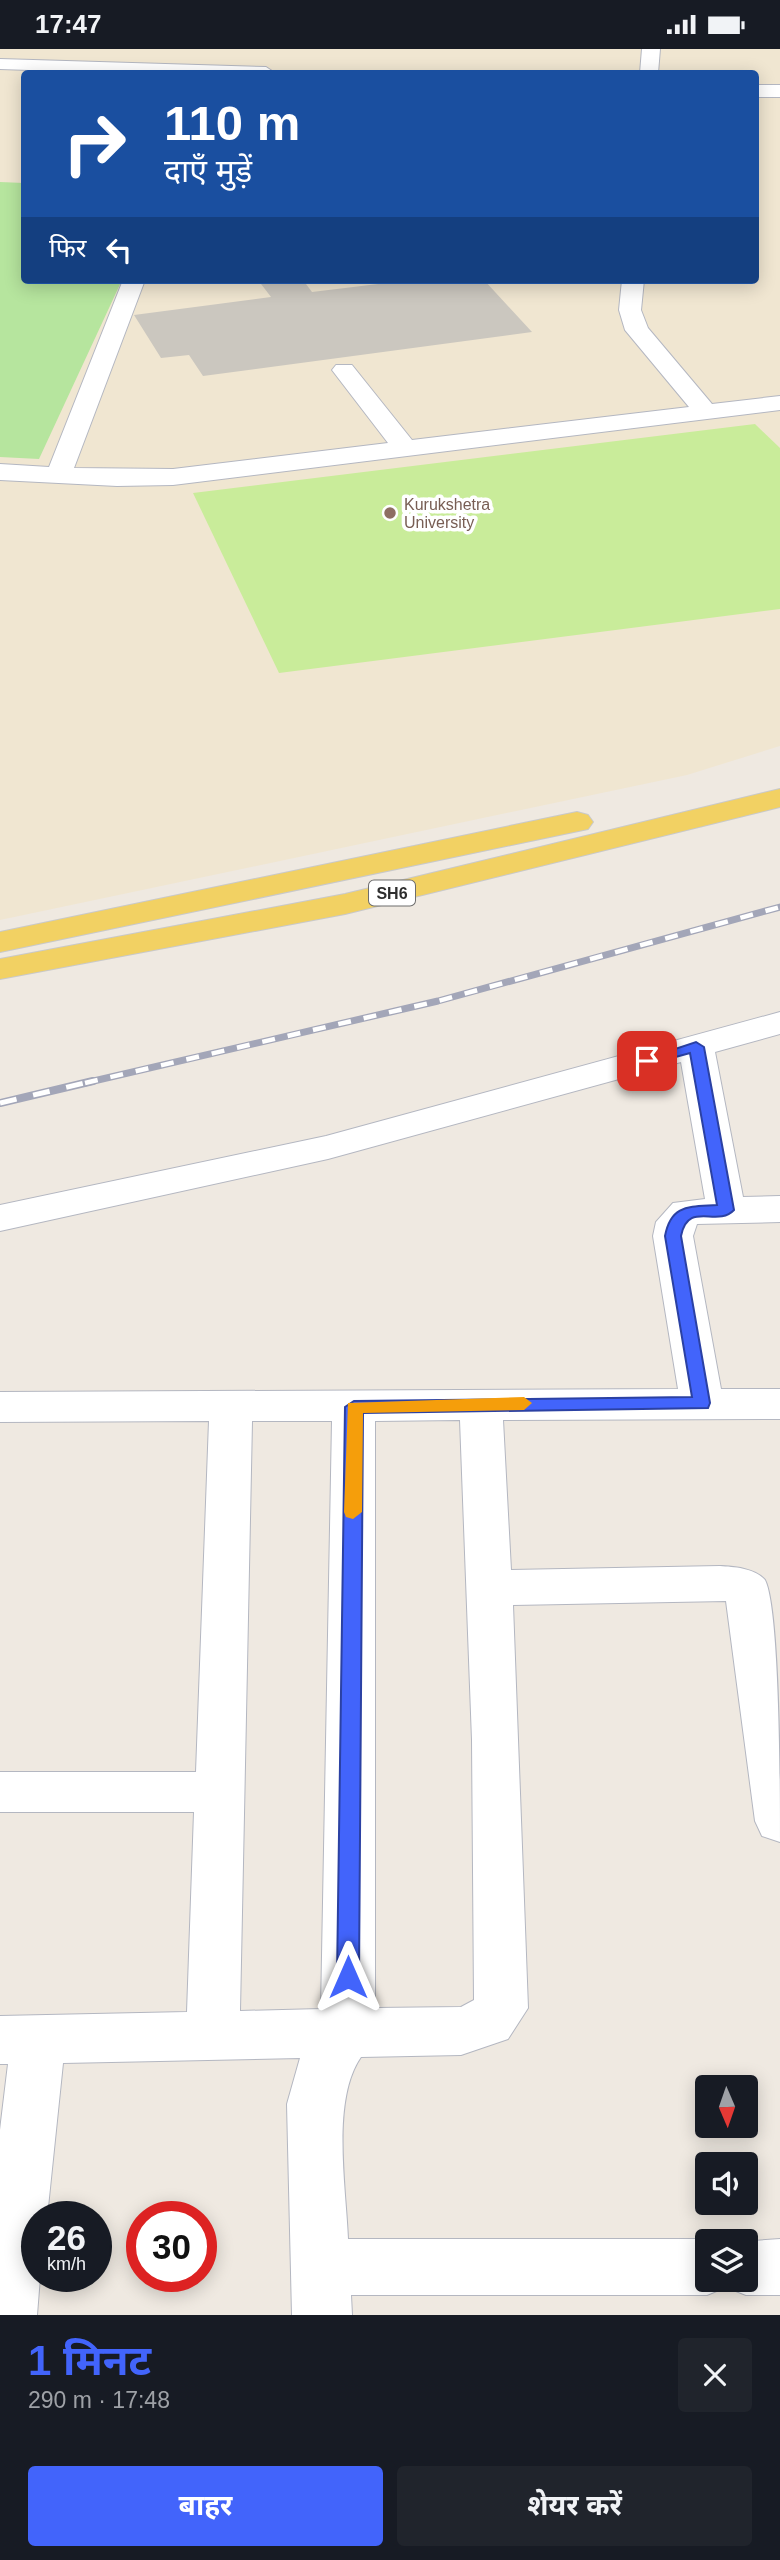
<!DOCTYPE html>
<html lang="hi">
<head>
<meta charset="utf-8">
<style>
	body { margin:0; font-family:Arial,"Noto Sans Devanagari",sans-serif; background:#20242c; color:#f1f3f6; height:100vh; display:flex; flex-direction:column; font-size:26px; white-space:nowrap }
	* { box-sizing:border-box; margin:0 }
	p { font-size:23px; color:#9ea1a6 }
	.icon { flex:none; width:38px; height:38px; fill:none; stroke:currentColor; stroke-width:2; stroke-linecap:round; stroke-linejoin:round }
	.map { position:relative; height:2266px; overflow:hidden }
	.details { display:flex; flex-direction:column; background:#171b24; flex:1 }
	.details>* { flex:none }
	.banner { position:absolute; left:21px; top:21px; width:738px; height:214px; border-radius:7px; box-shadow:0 4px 18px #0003; background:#1a4fa0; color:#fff; overflow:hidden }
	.needle { width:46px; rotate:178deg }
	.fabs { position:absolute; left:695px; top:2026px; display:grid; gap:14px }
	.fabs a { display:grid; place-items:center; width:63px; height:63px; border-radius:7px; background:#171b24; box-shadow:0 4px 18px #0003; font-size:35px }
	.speed { position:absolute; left:21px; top:2152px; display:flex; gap:14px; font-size:35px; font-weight:700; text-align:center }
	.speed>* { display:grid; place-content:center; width:91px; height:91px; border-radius:50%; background:#171b24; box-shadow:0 4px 18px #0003; line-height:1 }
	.speed small { font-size:18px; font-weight:400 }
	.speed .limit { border:10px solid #d22; background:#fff; color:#111 }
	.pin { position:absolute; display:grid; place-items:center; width:60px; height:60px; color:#fff; margin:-30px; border-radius:14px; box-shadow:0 4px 10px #0006 }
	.me { position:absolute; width:77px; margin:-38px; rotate:0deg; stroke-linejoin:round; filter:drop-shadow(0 0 5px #0008) }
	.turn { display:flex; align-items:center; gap:24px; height:147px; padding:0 28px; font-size:32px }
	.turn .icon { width:91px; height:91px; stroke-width:2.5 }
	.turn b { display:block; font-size:49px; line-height:60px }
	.then { display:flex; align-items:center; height:66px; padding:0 28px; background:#0003; gap:14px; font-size:26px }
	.round { display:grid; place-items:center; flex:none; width:74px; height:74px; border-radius:7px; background:#20242c }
	.head { display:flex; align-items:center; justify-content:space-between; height:119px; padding:0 28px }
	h1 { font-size:42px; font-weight:700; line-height:52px; color:#4264fb }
	.action { display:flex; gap:14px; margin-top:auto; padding:14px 28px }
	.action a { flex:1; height:80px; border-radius:7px; background:#4264fb; color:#fff; font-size:28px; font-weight:700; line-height:80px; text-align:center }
	.action a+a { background:#20242c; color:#f1f3f6 }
	.status { display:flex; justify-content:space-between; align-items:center; height:49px; padding:0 35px; background:#171b24; direction:ltr }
	.status svg { height:19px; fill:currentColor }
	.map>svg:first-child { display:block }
	.education { fill:#f0e6d1; fill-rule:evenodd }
	.green { fill:#b6e59e }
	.pitch { fill:#c9ec9a }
	.building { fill:#cbc7bf }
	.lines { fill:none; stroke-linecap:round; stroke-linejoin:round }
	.minor-casing { stroke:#b4b7c1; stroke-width:2 }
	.major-casing { stroke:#c9c9c9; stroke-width:2 }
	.minor { fill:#fff; fill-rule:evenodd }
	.major { fill:#f2d163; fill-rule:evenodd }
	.rail-far1-casing { stroke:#a3a6b8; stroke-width:7 }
	.rail-casing { stroke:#a3a6b8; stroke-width:8 }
	.rail-far1 { stroke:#fff; stroke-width:4.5; stroke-dasharray:13; stroke-linecap:butt }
	.rail { stroke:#fff; stroke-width:5; stroke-dasharray:17; stroke-linecap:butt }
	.route { fill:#4264fb; stroke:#2b41a3; stroke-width:2 }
	.slow { fill:#f59e0b }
	.education-dot { fill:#8d6e63; stroke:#fff; stroke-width:2.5 }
	.labels { text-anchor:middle; stroke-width:7; stroke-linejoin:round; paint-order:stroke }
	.far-education-label { font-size:16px; fill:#785e54; stroke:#fff; text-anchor:start }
	.shield { fill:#fff; stroke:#6d6d6d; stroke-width:2 }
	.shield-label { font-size:16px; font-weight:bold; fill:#2e2e2e }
</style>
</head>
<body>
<div class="status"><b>17:47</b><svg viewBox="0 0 49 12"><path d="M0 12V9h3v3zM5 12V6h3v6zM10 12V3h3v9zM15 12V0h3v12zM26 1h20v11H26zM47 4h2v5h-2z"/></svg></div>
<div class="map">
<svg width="780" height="2266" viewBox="0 0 780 2266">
	<rect width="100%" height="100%" fill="#efe9e1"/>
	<path class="education" d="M 0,0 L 780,0 L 780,697 L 687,726 L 0,871 ZM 24,24 L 756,24 L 756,231 L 24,231 Z"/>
	<path class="green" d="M 0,133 L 24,134 L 24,231 L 122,231 L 39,410 L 0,408 Z"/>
	<path class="pitch" d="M 755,375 L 780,399 L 780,560 L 279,624 L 193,444 Z"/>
	<path class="building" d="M 258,231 L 303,231 L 312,243 L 411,231 L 484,231 L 532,283 L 203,327 L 189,306 L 161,309 L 134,266 L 271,248 Z"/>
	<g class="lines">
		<defs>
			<path id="minor" d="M 642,0 L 660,0 L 658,24 L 640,24 Z
				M 0,10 L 266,18 L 275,24 L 118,24 L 0,20 Z
				M 756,36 L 780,36 L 780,48 L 756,48 Z
				M 123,231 L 145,231 L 74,419 L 173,420 L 388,394 L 332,321 L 336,316 L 352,316 L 412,391 L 689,358 L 625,281 L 619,261 L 622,231 L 644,231 L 641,261 L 648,279 L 712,355 L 780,347 L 780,361 L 173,436 L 117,437 L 0,431 L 0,415 L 49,418 Z
				M 780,963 L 780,985 L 715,1003 L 743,1148 L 780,1147 L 780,1173 L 697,1175 L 693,1187 L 721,1340 L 780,1340 L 780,1370 L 503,1371 L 511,1521 L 720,1517 C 734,1518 755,1519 765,1531 C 780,1560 780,1747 780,1793 L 762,1787 L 755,1772 L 726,1552 L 513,1556 L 528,1959 L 508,1990 L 461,2006 L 361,2008 C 331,2051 346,2138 348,2190 L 707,2190 L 714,2193 L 707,2193 L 707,2231 L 746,2231 L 746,2193 L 739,2193 L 780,2190 L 780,2246 L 746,2246 L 726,2238 L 707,2246 L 351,2246 L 352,2266 L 292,2266 L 287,2055 L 300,2009 L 63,2014 L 47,2168 L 37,2168 L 37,2228 L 40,2228 L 37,2266 L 0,2266 L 0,2081 L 8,2015 L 0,2015 L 0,1967 L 187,1963 L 194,1763 L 0,1763 L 0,1723 L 196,1723 L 209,1372 L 0,1373 L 0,1343 L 678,1340 L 653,1187 L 656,1173 L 673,1154 L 705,1150 L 681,1013 L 328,1110 L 0,1182 L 0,1156 L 326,1087 ZM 460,1371 L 472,1691 L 474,1951 L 461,1958 L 375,1959 L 375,1372 ZM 252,1372 L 332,1372 L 321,1960 L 240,1962 Z"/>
			<path id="major" d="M 780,740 L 780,758 L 345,865 L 0,930 L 0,910 L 345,845 Z
				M 577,763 L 588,766 L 593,773 L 588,780 L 0,903 L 0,883 Z"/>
		</defs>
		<use href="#minor" class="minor-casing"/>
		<use href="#major" class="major-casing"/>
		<use href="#minor" class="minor"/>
		<use href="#major" class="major"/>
		<defs>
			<path id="rail-far1" d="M 85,1034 L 438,952 L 780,858"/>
			<path id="rail" d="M 0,1054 L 93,1032"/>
		</defs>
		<use href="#rail-far1" class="rail-far1-casing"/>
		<use href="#rail" class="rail-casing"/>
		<use href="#rail-far1" class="rail-far1"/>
		<use href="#rail" class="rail"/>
	</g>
	<path class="route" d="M 696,993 L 704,998 L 734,1161 C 717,1179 688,1151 681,1187 L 710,1354 L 708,1359 L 363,1364 L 359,1928 L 356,1935 L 348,1937 L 341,1935 L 337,1928 L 345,1358 L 354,1352 L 692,1348 L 665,1187 C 671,1155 689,1158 717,1156 L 690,1004 L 647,1016 L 639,1012 Z"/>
	<path class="slow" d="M 524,1348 L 532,1354 L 524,1361 L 363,1364 L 362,1463 L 353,1470 L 346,1468 L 344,1463 L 348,1354 Z"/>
	<circle class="education-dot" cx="390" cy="464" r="7"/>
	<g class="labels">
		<g class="far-education-label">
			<text x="404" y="461">Kurukshetra<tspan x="404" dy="18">University</tspan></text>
		</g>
		<rect class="shield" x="369" y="831.5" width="46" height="25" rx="5"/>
		<g class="shield-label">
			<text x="392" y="850">SH6</text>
		</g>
	</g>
</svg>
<div class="fabs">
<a><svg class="needle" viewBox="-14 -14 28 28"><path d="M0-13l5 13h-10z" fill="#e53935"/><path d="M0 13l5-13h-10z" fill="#9ea1a6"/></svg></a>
<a><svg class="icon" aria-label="sound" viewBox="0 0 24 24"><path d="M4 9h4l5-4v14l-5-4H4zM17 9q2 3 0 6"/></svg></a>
<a><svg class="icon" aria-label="layers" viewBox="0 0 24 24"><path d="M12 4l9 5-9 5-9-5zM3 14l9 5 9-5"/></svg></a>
</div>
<div class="speed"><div>26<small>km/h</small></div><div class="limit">30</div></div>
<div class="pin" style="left:647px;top:1012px;background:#d93025"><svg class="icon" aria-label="arrive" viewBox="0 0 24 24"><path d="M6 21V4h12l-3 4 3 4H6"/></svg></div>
<svg class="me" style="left:348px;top:1928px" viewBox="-20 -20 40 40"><path d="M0-17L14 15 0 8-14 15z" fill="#4264fb" stroke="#fff" stroke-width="4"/></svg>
<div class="banner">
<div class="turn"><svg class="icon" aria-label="right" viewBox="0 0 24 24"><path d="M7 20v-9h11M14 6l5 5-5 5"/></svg><div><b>110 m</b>दाएँ मुड़ें</div></div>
<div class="then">फिर<svg class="icon" aria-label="left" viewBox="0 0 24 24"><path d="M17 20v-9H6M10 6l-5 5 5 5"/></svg></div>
</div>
</div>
<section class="details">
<div class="head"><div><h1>1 मिनट</h1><p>290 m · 17:48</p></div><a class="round"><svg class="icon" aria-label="close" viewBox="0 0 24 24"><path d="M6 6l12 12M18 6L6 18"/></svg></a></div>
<div class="action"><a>बाहर</a><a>शेयर करें</a></div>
</section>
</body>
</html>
